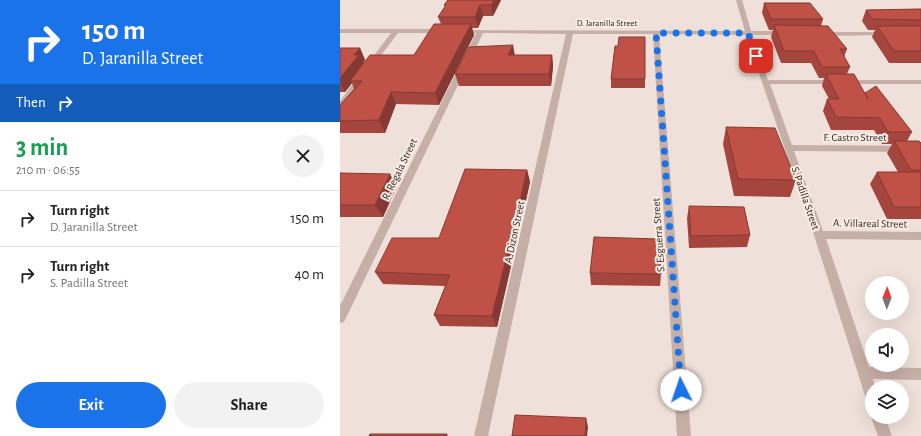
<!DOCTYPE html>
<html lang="en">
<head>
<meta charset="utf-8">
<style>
	body { margin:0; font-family:"Alegreya Sans",sans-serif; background:#f2f2f2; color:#202124; height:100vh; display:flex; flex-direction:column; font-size:15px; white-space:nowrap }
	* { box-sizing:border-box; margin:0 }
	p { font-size:13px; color:#757577 }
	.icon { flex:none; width:22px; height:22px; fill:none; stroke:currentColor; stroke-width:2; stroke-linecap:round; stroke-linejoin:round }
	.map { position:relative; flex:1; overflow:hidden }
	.sheet { display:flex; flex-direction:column; background:#fff; width:340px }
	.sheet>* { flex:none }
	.guide { background:#1a73e8; color:#fff; overflow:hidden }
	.needle { width:26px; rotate:1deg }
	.buttons { position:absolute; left:525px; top:276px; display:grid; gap:8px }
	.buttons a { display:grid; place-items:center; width:44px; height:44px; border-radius:50%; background:#fff; box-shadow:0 4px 16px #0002; font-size:20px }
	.pin { position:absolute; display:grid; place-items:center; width:34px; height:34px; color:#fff; margin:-17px; border-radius:8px; box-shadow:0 2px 6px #0006 }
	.me { position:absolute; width:44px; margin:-22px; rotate:356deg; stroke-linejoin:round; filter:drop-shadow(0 0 3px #0008) }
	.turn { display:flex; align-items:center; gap:14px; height:84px; padding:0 16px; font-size:18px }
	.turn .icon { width:52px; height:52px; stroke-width:2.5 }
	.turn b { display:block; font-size:28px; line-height:34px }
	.then { display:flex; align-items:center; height:38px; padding:0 16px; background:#0003; gap:8px; font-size:15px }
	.round { display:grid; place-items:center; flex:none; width:42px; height:42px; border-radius:21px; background:#f2f2f2 }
	.head { display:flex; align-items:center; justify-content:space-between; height:68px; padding:0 16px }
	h1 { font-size:24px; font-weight:700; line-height:30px; color:#1e9e55 }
	.primary-button { display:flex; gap:8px; margin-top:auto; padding:8px 16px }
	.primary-button a { flex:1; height:46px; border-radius:24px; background:#1a73e8; color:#fff; font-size:16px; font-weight:700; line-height:46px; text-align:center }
	.primary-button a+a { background:#f2f2f2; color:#202124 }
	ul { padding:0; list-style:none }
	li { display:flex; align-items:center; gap:12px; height:56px; padding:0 16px; border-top:1px solid #e0e0e0 }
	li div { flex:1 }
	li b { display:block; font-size:15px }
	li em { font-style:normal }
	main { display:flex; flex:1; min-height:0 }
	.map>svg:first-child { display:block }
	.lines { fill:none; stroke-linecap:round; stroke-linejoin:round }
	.minor { fill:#c6afa6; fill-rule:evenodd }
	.wall { fill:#a4463d }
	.shaded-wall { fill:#863932 }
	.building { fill:#bf5147; stroke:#863932 }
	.route { stroke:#1a73e8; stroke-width:7; stroke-dasharray:0 12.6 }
	.labels { text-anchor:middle; stroke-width:4; stroke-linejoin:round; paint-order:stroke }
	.far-street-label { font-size:9px; fill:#332826; stroke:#f8ece4 }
	.street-label { font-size:11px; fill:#332826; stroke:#f8ece4 }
</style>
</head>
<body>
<main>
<section class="sheet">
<div class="guide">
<div class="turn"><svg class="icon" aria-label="right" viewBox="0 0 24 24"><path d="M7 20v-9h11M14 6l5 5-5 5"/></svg><div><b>150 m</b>D. Jaranilla Street</div></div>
<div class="then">Then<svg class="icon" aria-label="right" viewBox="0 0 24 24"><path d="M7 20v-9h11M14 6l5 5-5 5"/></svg></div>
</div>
<div class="head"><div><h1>3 min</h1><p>210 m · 06:55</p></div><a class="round"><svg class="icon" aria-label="close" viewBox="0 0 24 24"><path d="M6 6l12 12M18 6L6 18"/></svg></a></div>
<ul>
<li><svg class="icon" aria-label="right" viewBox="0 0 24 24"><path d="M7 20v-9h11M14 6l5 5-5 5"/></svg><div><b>Turn right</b><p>D. Jaranilla Street</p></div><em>150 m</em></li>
<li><svg class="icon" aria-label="right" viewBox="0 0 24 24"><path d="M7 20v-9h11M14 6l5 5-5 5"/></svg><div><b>Turn right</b><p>S. Padilla Street</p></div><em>40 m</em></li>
</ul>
<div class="primary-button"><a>Exit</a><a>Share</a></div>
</section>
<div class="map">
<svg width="581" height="436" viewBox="0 0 581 436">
	<rect width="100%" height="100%" fill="#efe1d9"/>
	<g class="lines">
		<path class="minor" d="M 396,0 L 402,0 L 411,31 L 446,31 L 449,33 L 446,35 L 412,35 L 428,80 L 581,80 L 581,84 L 430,84 L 452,145 L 581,146 L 581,152 L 454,151 L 483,231 L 581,232 L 581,240 L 486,239 L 529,367 L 581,368 L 581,380 L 533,379 L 535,387 L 532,387 L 532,404 L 527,402 L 474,235 L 406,35 L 319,34 L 351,436 L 337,436 L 313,34 L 233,34 L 148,436 L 134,436 L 226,34 L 143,33 L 4,322 L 0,323 L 0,306 L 136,33 L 120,33 L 117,31 L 118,30 L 405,31 Z
			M 0,29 L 102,29 L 105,31 L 102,33 L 58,33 L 33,66 L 31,67 L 27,65 L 51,33 L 0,33 Z
			M 546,32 L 548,33 L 548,35 L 482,36 L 479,34 L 482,32 Z
			M 19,75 L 25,75 L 26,77 L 3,108 L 0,108 L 0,101 Z
			M 532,415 L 532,417 L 545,417 L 552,436 L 538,436 L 531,417 Z"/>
	</g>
	<path class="wall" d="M 108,0 L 161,0 L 153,16 L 143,16 L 138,28 L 132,28 L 134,35 L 99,105 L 56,104 L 45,133 L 0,133 L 0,105 L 14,89 L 12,83 L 5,92 L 0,92 L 0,48 L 20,48 L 25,60 L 23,63 L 23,64 L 74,55 L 101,24 L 98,17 L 105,7 L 104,5 Z
		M 424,3 L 483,19 L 481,26 L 507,49 L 504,57 L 510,67 L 507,74 L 525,93 L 572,132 L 567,141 L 581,143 L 581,219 L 547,219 L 530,184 L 537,172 L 558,172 L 547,153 L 552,144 L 542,144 L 534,130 L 491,130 L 483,111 L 487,99 L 489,99 L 482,86 L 484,78 L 479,78 L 471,63 L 441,63 L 431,37 L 433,30 L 429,30 L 422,13 Z
		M 581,9 L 581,63 L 549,63 L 532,37 L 535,30 L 528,30 L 522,21 L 526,10 Z
		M 278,46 L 305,79 L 305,88 L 271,88 L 271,79 Z
		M 175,55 L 212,55 L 213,66 L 211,86 L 119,86 L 115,74 Z
		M 386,127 L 456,180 L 450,197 L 394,196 L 383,144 Z
		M 187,170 L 190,182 L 182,218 L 157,327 L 100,326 L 94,315 L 105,286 L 43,284 L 35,272 L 99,238 Z
		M 0,173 L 57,186 L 43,217 L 0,217 Z
		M 349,206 L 410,235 L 407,247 L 349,248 L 347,218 Z
		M 250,273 L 321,274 L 320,286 L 251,285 Z"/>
	<path class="shaded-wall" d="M 154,0 L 161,0 L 153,16 L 151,5 Z
		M 140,5 L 143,16 L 138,28 L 135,17 Z
		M 131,24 L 134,35 L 99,105 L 95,93 Z
		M 173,45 L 175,56 L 168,55 Z
		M 20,48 L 25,60 L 23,63 L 24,66 L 10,81 L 12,83 L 5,92 L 0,83 L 0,78 L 14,55 Z
		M 212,55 L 213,66 L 211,86 L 209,74 Z
		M 51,92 L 56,104 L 45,133 L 39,120 Z
		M 187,170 L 190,182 L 182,218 L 157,327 L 152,316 Z
		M 50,174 L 57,186 L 43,217 L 35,205 Z
		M 246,418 L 248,427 L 247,436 L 245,436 Z"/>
	<path class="building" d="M 108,0 L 154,0 L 151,5 L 140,5 L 135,17 L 98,17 L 106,5 L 104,5 Z
		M 424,3 L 470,3 L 483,19 L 431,19 Z
		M 581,9 L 581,20 L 532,19 L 526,10 Z
		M 94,24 L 131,24 L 95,93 L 51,92 L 39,120 L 0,121 L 0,105 L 22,81 L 10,81 L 30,55 L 74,55 Z
		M 434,25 L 488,26 L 507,49 L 500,49 L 510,67 L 482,67 L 474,51 L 444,51 Z
		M 537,26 L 581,26 L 581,51 L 554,51 Z
		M 279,37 L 305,37 L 305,79 L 271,79 L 275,46 L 278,46 Z
		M 173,45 L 168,55 L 212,55 L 209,74 L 115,74 L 129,47 Z
		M 0,48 L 20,48 L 14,55 L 19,55 L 0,78 Z
		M 486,74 L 514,74 L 528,99 L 525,93 L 536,86 L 572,132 L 548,132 L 540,118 L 496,117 L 487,99 L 499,99 Z
		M 386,127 L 435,128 L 456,180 L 398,179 Z
		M 554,141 L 579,141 L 581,143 L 581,170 L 571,170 Z
		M 125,169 L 187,170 L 179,206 L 152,316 L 94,315 L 110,275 L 35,272 L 52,238 L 99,238 Z
		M 537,172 L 580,172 L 581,174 L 581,207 L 554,207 Z
		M 0,173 L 50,174 L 35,205 L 0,205 Z
		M 349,206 L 404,207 L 410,235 L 351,236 Z
		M 254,237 L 318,239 L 321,274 L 250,273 Z
		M 175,415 L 246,418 L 245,436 L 172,436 Z
		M 30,434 L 107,434 L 107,436 L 29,436 Z"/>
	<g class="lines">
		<path class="route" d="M 341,390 L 316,33 L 408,33 L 416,56"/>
	</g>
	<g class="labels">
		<g class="far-street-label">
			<text x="267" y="26">D. Jaranilla Street</text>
		</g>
		<g class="street-label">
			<text x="515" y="141">F. Castro Street</text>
			<text transform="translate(59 169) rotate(-64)" y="4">R. Regala Street</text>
			<text transform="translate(466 198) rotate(71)" y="4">S. Padilla Street</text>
			<text transform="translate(530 223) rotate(1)" y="4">A. Villareal Street</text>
			<text transform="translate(174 232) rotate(-78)" y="4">A. Dizon Street</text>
			<text transform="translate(318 235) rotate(-94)" y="4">S. Esguerra Street</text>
		</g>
	</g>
</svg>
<div class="buttons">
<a><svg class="needle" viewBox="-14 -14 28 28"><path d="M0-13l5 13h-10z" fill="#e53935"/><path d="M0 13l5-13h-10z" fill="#757577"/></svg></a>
<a><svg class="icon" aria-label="sound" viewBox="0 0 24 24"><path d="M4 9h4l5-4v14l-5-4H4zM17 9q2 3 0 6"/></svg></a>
<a><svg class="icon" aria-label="layers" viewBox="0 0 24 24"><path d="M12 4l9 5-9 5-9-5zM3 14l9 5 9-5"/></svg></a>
</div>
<div class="pin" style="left:416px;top:56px;background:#d93025"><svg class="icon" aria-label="arrive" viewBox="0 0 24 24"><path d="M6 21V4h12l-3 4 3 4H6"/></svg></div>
<svg class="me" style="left:341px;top:390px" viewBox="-20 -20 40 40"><circle r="19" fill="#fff"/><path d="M0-13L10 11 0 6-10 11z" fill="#1a73e8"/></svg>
</div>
</main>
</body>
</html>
